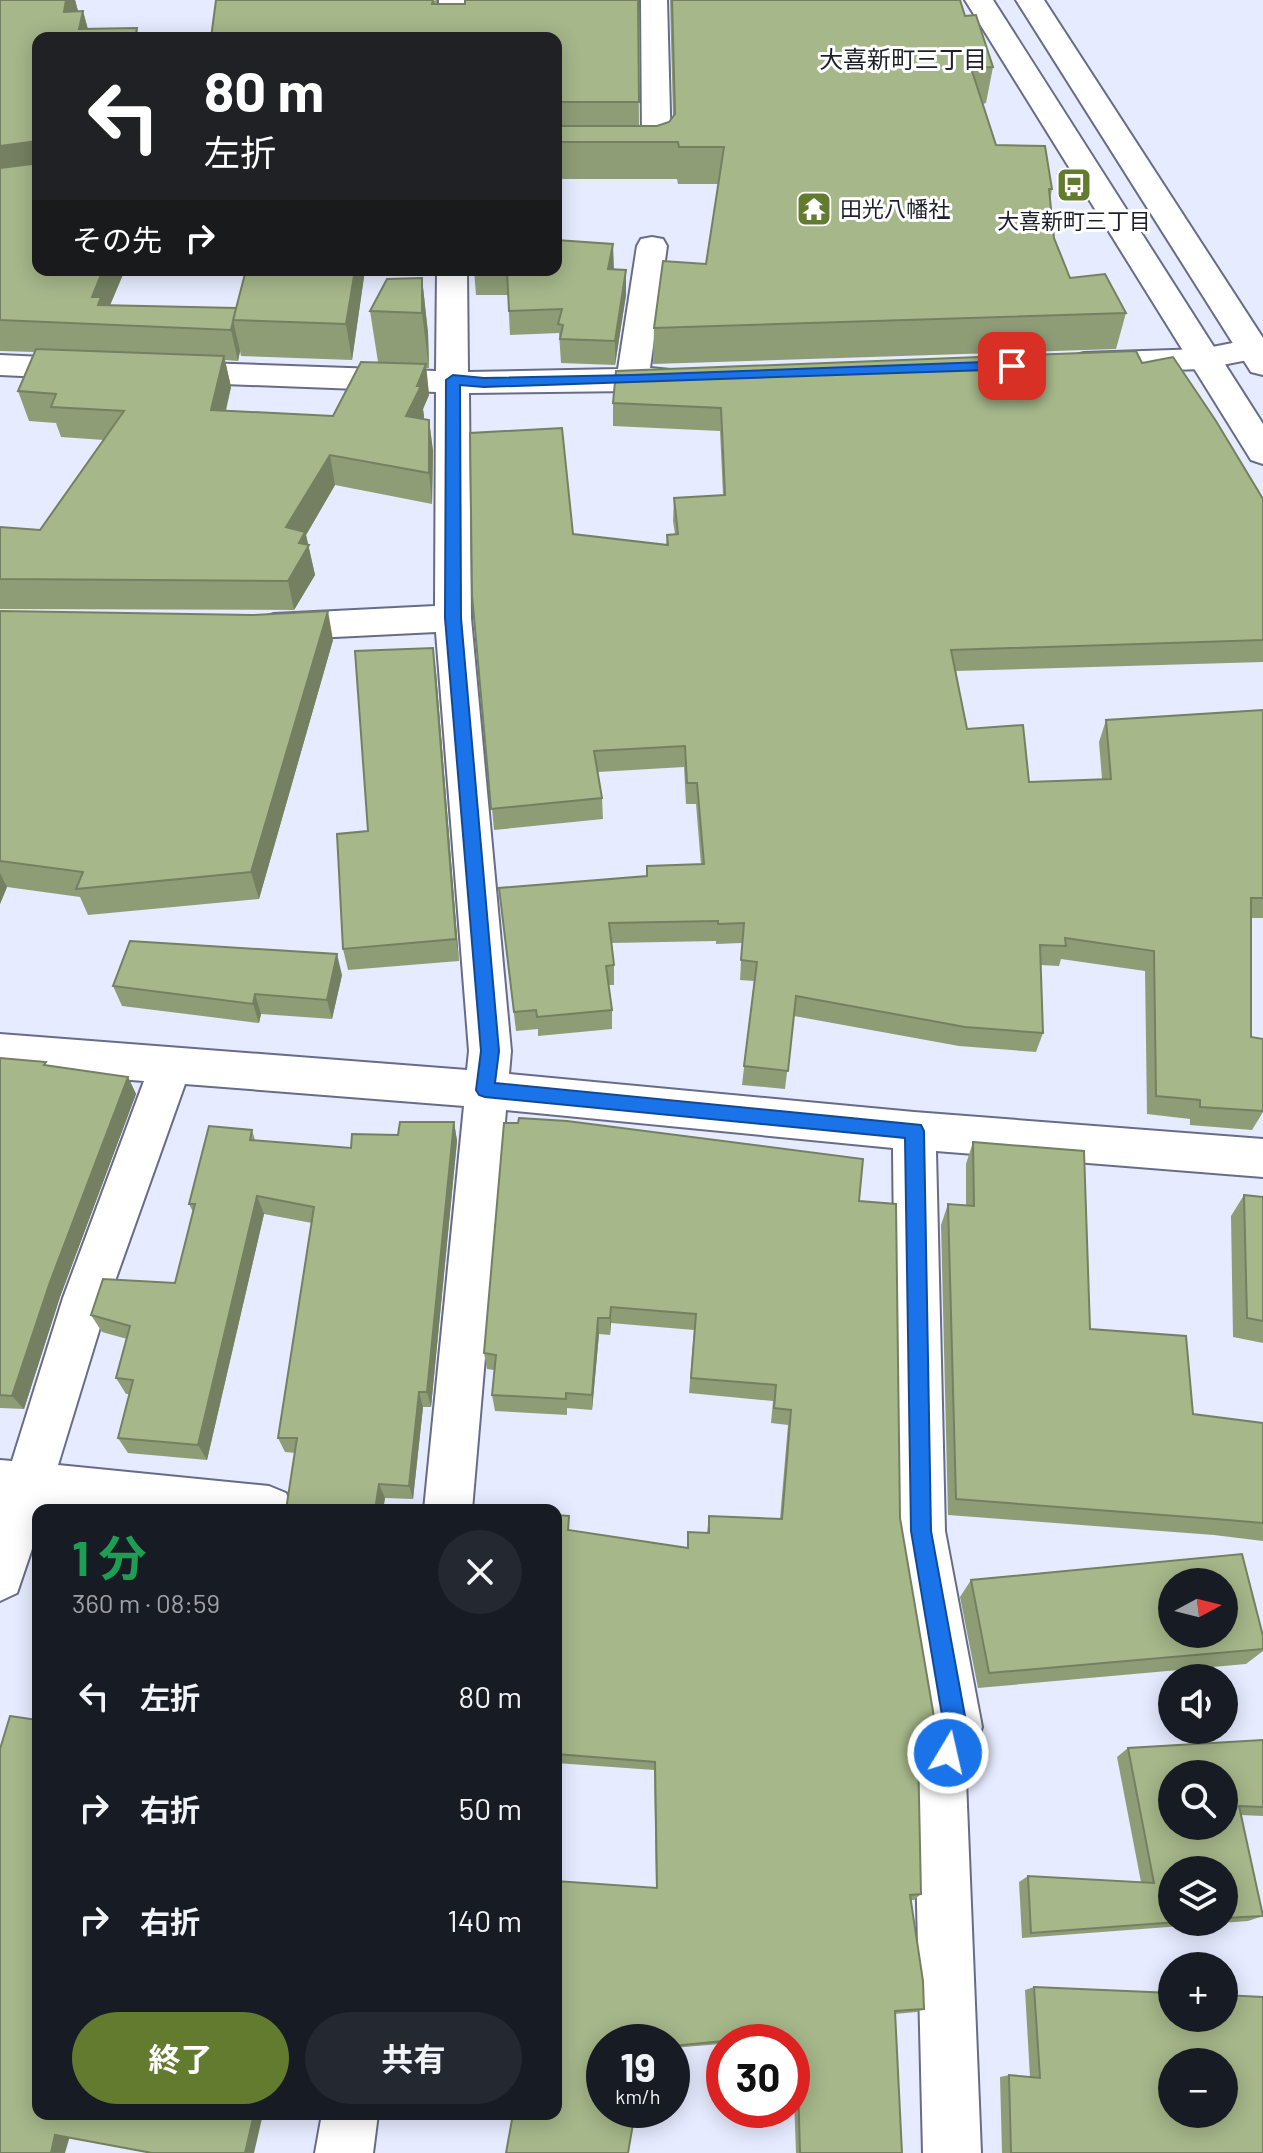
<!DOCTYPE html>
<html lang="ja">
<head>
<meta charset="utf-8">
<style>
	body { margin:0; font-family:Barlow,"Noto Sans JP",sans-serif; background:#242831; color:#f1f3f6; height:100vh; display:flex; flex-direction:column; font-size:30px; white-space:nowrap }
	* { box-sizing:border-box; margin:0 }
	p { font-size:26px; color:#9ea1a6 }
	.icon { flex:none; width:44px; height:44px; fill:none; stroke:currentColor; stroke-width:2; stroke-linecap:round; stroke-linejoin:round }
	.map { position:relative; flex:1; overflow:hidden }
	.side { position:absolute; left:32px; top:1504px; width:530px; height:616px; display:flex; flex-direction:column; background:#171b24; border-radius:16px; box-shadow:0 4px 20px #0003 }
	.side>* { flex:none }
	.top-card { position:absolute; left:32px; top:32px; width:530px; height:244px; border-radius:16px; box-shadow:0 4px 20px #0003; background:#202124; color:#fff; overflow:hidden }
	.needle { width:52px; rotate:83deg }
	.tools { position:absolute; left:1158px; top:1568px; display:grid; gap:16px }
	.tools a { display:grid; place-items:center; width:80px; height:80px; border-radius:50%; background:#171b24; box-shadow:0 4px 20px #0003; font-size:40px }
	.speed { position:absolute; left:586px; top:2024px; display:flex; gap:16px; font-size:40px; font-weight:700; text-align:center }
	.speed>* { display:grid; place-content:center; width:104px; height:104px; border-radius:50%; background:#171b24; box-shadow:0 4px 20px #0003; line-height:1 }
	.speed small { font-size:20px; font-weight:400 }
	.speed .limit { border:12px solid #d22; background:#fff; color:#111 }
	.pin { position:absolute; display:grid; place-items:center; width:68px; height:68px; color:#fff; margin:-34px; border-radius:16px; box-shadow:0 4px 12px #0006 }
	.me { position:absolute; width:88px; margin:-44px; rotate:9deg; stroke-linejoin:round; filter:drop-shadow(0 0 6px #0008) }
	.turn { display:flex; align-items:center; gap:28px; height:168px; padding:0 40px; font-size:36px }
	.turn .icon { width:104px; height:104px; stroke-width:2.5 }
	.turn b { display:block; font-size:56px; line-height:68px }
	.then { display:flex; align-items:center; height:76px; padding:0 40px; background:#0003; gap:16px; font-size:30px }
	.round { display:grid; place-items:center; flex:none; width:84px; height:84px; border-radius:42px; background:#242831 }
	.headline { display:flex; align-items:center; justify-content:space-between; height:136px; padding:0 40px }
	h1 { font-size:48px; font-weight:700; line-height:60px; color:#1e9e55 }
	.action { display:flex; gap:16px; margin-top:auto; padding:16px 40px }
	.action a { flex:1; height:92px; border-radius:48px; background:#637b2e; color:#fff; font-size:32px; font-weight:700; line-height:92px; text-align:center }
	.action a+a { background:#242831; color:#f1f3f6 }
	ul { padding:0; list-style:none }
	li { display:flex; align-items:center; gap:24px; height:112px; padding:0 40px }
	li div { flex:1 }
	li b { display:block; font-size:30px }
	li em { font-style:normal }
	.map>svg:first-child { display:block }
	.lines { fill:none; stroke-linecap:round; stroke-linejoin:round }
	.minor-casing { stroke:#676c88; stroke-width:4 }
	.tertiary-casing { stroke:#676c88; stroke-width:4 }
	.minor { fill:#fff; fill-rule:evenodd }
	.tertiary { fill:#fff; fill-rule:evenodd }
	.wall { fill:#8f9d77; fill-rule:evenodd }
	.shaded-wall { fill:#748061 }
	.building { fill:#a6b78a; stroke:#748061; stroke-width:2; fill-rule:evenodd }
	.route { fill:#1a73e8; stroke:#114b97; stroke-width:2 }
	.labels { text-anchor:middle; stroke-width:6; stroke-linejoin:round; paint-order:stroke }
	.far-poi-label { font-size:22px; fill:#1d1f2b; stroke:#fff; text-anchor:start }
	.far-neighbourhood-label { font-size:24px; fill:#1d1f2b; stroke:#fff }
</style>
</head>
<body>
<div class="map">
<svg width="1263" height="2153" viewBox="0 0 1263 2153">
	<rect width="100%" height="100%" fill="#e7ebff"/>
	<g class="lines">
		<defs>
			<path id="minor" d="M 439,0 L 465,0 L 466,38 L 438,38 Z
				M 641,0 L 667,0 L 671,150 L 667,156 L 657,159 L 556,159 L 556,141 L 642,141 Z
				M 652,237 L 663,239 L 667,246 L 650,368 L 681,371 L 686,378 L 681,385 L 632,391 L 469,393 L 471,618 L 511,1051 L 509,1074 L 914,1112 L 1263,1139 L 1263,1177 L 936,1151 L 945,1531 L 982,1727 L 966,1780 L 981,2153 L 923,2153 L 914,1780 L 930,1727 L 897,1531 L 893,1148 L 506,1110 L 472,1510 L 424,1510 L 464,1106 L 185,1084 L 109,1298 L 58,1465 L 269,1486 L 286,1493 L 293,1510 L 38,1510 L 38,1531 L 17,1593 L 0,1601 L 0,1460 L 12,1461 L 63,1298 L 144,1081 L 0,1070 L 0,1034 L 467,1070 L 469,1051 L 436,632 L 274,640 L 261,636 L 256,627 L 261,618 L 274,614 L 435,606 L 436,392 L 173,382 L 162,379 L 157,372 L 162,365 L 173,362 L 436,371 L 437,270 L 467,270 L 468,372 L 618,369 L 637,246 L 641,239 Z
				M 1263,337 L 1263,357 L 1202,369 L 1084,373 L 1073,370 L 1068,363 L 1073,356 L 1084,353 L 1202,349 Z
				M 0,355 L 87,359 L 98,362 L 103,369 L 98,376 L 87,379 L 0,375 Z
				M 322,2114 L 378,2114 L 373,2153 L 315,2153 Z"/>
			<path id="tertiary" d="M 965,0 L 993,0 L 1263,424 L 1263,464 L 1251,460 Z
				M 1016,0 L 1044,0 L 1263,338 L 1263,375 L 1251,372 Z"/>
		</defs>
		<use href="#minor" class="minor-casing"/>
		<use href="#tertiary" class="tertiary-casing"/>
		<use href="#minor" class="minor"/>
		<use href="#tertiary" class="tertiary"/>
	</g>
	<path class="wall" d="M 0,0 L 75,0 L 78,11 L 83,11 L 88,29 L 137,28 L 139,38 L 38,38 L 110,306 L 236,308 L 246,270 L 365,270 L 352,360 L 241,356 L 240,351 L 238,361 L 225,360 L 231,387 L 226,411 L 333,416 L 378,362 L 370,311 L 422,278 L 428,333 L 429,368 L 426,368 L 429,395 L 423,409 L 424,417 L 423,419 L 429,420 L 433,451 L 432,504 L 335,485 L 306,535 L 315,575 L 294,610 L 0,609 L 0,527 L 40,530 L 104,440 L 61,437 L 56,423 L 29,421 L 18,391 L 35,352 L 0,351 Z
		M 437,0 L 437,4 L 638,0 L 639,126 L 657,126 L 669,122 L 673,116 L 670,0 L 960,0 L 965,16 L 993,67 L 986,103 L 983,104 L 996,145 L 1052,189 L 1050,200 L 1054,238 L 1070,278 L 1126,313 L 1116,349 L 653,364 L 654,328 L 706,264 L 718,184 L 678,184 L 677,179 L 556,179 L 556,38 L 211,38 Z
		M 474,270 L 626,270 L 626,295 L 615,365 L 561,363 L 559,333 L 510,335 L 508,295 L 476,295 Z
		M 1142,363 L 1263,499 L 1263,662 L 956,671 L 967,729 L 1029,782 L 1102,779 L 1099,742 L 1106,720 L 1263,710 L 1263,918 L 1251,918 L 1251,1037 L 1263,1039 L 1263,1112 L 1252,1130 L 1190,1125 L 1190,1119 L 1147,1114 L 1145,971 L 1061,959 L 1059,966 L 1040,965 L 1043,1033 L 1036,1052 L 959,1046 L 794,1016 L 785,1089 L 742,1085 L 754,981 L 740,980 L 742,943 L 716,944 L 716,941 L 611,943 L 614,965 L 614,985 L 609,985 L 612,1010 L 612,1029 L 538,1036 L 538,1029 L 516,1031 L 499,888 L 647,876 L 647,866 L 701,865 L 696,804 L 686,804 L 684,767 L 598,772 L 602,798 L 603,819 L 494,830 L 472,595 L 573,534 L 666,545 L 667,535 L 675,534 L 673,521 L 674,498 L 723,495 L 720,431 L 613,426 L 613,403 Z
		M 0,611 L 333,640 L 259,899 L 88,915 L 80,897 L 7,887 L 0,904 Z
		M 436,672 L 459,961 L 348,970 L 343,949 L 368,831 Z
		M 342,975 L 332,1019 L 261,1014 L 259,1023 L 122,1006 L 113,986 Z
		M 0,1058 L 128,1077 L 136,1094 L 60,1297 L 24,1409 L 0,1408 Z
		M 454,1122 L 457,1141 L 431,1407 L 423,1407 L 413,1499 L 385,1498 L 383,1510 L 286,1510 L 295,1453 L 285,1452 L 278,1438 L 312,1223 L 264,1214 L 207,1460 L 128,1453 L 118,1438 L 129,1394 L 126,1394 L 116,1378 L 127,1339 L 102,1332 L 91,1315 L 175,1283 L 193,1212 L 189,1204 L 252,1130 L 255,1140 L 351,1148 Z
		M 973,1142 L 1090,1329 L 1193,1414 L 1263,1423 L 1263,1541 L 1214,1535 L 948,1515 L 941,1225 L 948,1204 L 966,1205 L 966,1164 Z
		M 1244,1195 L 1263,1197 L 1263,1343 L 1233,1337 L 1231,1216 Z
		M 859,1201 L 900,1518 L 924,1749 L 918,1757 L 921,1894 L 914,1900 L 911,1900 L 924,2009 L 917,2012 L 895,2014 L 902,2153 L 796,2153 L 792,2042 L 724,2042 L 724,2056 L 722,2056 L 721,2044 L 672,2048 L 672,2042 L 604,2042 L 656,1888 L 654,1770 L 556,1763 L 556,1515 L 570,1530 L 687,1548 L 688,1532 L 707,1533 L 709,1516 L 780,1519 L 788,1425 L 771,1423 L 773,1401 L 689,1393 L 694,1330 L 611,1323 L 610,1335 L 599,1334 L 592,1410 L 567,1408 L 567,1415 L 495,1411 L 492,1395 L 494,1370 L 487,1369 L 484,1353 Z
		M 971,1580 L 1263,1636 L 1263,1651 L 1246,1664 L 978,1688 L 960,1597 Z
		M 1263,1740 L 1263,1816 L 1241,1815 L 1263,1916 L 1248,1921 L 1022,1938 L 1019,1882 L 1028,1876 L 1141,1882 L 1117,1757 L 1128,1748 ZM 1224,1870 L 1224,1922 L 1172,1922 Z
		M 1034,1987 L 1263,2153 L 1002,2153 L 1000,2077 L 1009,2075 L 1030,2077 L 1025,1990 Z"/>
	<path class="shaded-wall" d="M 66,0 L 75,0 L 78,11 L 64,12 Z
		M 83,11 L 90,38 L 79,29 Z
		M 31,142 L 38,166 L 0,179 L 0,146 Z
		M 613,244 L 614,269 L 609,293 L 608,269 Z
		M 103,270 L 125,270 L 106,315 L 92,297 Z
		M 355,270 L 365,270 L 352,360 L 346,324 Z
		M 626,270 L 626,295 L 615,365 L 615,341 Z
		M 422,278 L 428,333 L 429,368 L 422,313 Z
		M 233,320 L 240,351 L 238,361 L 231,330 Z
		M 224,356 L 231,387 L 218,441 L 211,410 Z
		M 426,364 L 429,395 L 423,409 L 424,417 L 410,447 L 406,416 Z
		M 429,420 L 433,451 L 432,504 L 429,473 Z
		M 330,455 L 335,485 L 306,535 L 315,575 L 294,610 L 288,581 L 286,527 Z
		M 328,611 L 333,640 L 259,899 L 251,872 Z
		M 433,648 L 436,672 L 459,961 L 456,939 Z
		M 0,873 L 7,887 L 0,904 Z
		M 337,954 L 342,975 L 332,1019 L 327,1000 Z
		M 255,994 L 261,1014 L 259,1023 L 253,1004 Z
		M 128,1077 L 136,1094 L 60,1297 L 24,1409 L 12,1396 L 50,1282 Z
		M 454,1122 L 457,1141 L 431,1407 L 427,1392 Z
		M 257,1196 L 264,1214 L 207,1460 L 198,1445 Z
		M 611,1307 L 611,1323 L 610,1335 L 610,1318 Z
		M 598,1318 L 599,1334 L 592,1410 L 592,1395 Z
		M 419,1392 L 423,1407 L 413,1499 L 409,1486 Z
		M 379,1484 L 385,1498 L 383,1510 L 375,1510 Z
		M 254,2114 L 263,2114 L 254,2153 L 245,2153 Z
		M 55,2135 L 70,2136 L 65,2153 L 51,2153 Z"/>
	<path class="building" d="M 0,0 L 66,0 L 64,12 L 83,11 L 79,29 L 137,28 L 135,38 L 38,38 L 38,270 L 103,270 L 92,297 L 101,297 L 98,305 L 236,308 L 231,330 L 0,320 L 0,168 L 31,164 L 31,142 L 0,146 Z
		M 216,0 L 433,0 L 432,4 L 465,4 L 465,0 L 638,0 L 639,102 L 556,102 L 556,38 L 211,38 Z
		M 672,0 L 960,0 L 965,16 L 976,15 L 993,67 L 971,68 L 996,145 L 1045,146 L 1052,189 L 1049,189 L 1054,238 L 1070,278 L 1105,274 L 1126,313 L 654,328 L 663,261 L 706,264 L 724,147 L 679,147 L 678,142 L 556,142 L 556,126 L 657,126 L 669,122 L 675,114 Z
		M 556,240 L 613,244 L 608,269 L 626,270 L 615,341 L 560,339 L 563,325 L 558,324 L 562,309 L 509,311 L 507,271 L 474,271 L 474,270 L 556,270 Z
		M 246,270 L 355,270 L 346,324 L 233,320 Z
		M 422,278 L 422,313 L 370,311 L 387,279 Z
		M 36,349 L 224,356 L 211,410 L 333,416 L 361,362 L 426,364 L 417,386 L 421,386 L 406,416 L 429,420 L 429,473 L 330,455 L 286,527 L 305,532 L 299,543 L 309,545 L 288,581 L 0,579 L 0,527 L 40,530 L 124,411 L 51,407 L 56,394 L 18,391 Z
		M 1136,351 L 1142,363 L 1173,357 L 1216,421 L 1263,499 L 1263,640 L 951,650 L 967,729 L 1023,725 L 1029,782 L 1111,779 L 1106,720 L 1263,710 L 1263,898 L 1251,898 L 1251,1037 L 1263,1039 L 1263,1111 L 1200,1107 L 1200,1100 L 1156,1096 L 1154,951 L 1065,938 L 1066,946 L 1040,945 L 1043,1033 L 965,1027 L 796,996 L 788,1071 L 744,1066 L 757,962 L 741,960 L 744,923 L 718,924 L 718,921 L 609,923 L 614,965 L 606,966 L 612,1010 L 537,1017 L 536,1010 L 514,1012 L 499,888 L 647,876 L 647,866 L 704,864 L 697,783 L 687,783 L 685,746 L 594,751 L 602,798 L 491,809 L 472,595 L 470,433 L 562,428 L 573,534 L 668,545 L 667,535 L 678,534 L 674,498 L 725,495 L 721,408 L 613,403 L 616,371 Z
		M 0,611 L 253,615 L 328,611 L 251,872 L 76,889 L 83,872 L 0,861 Z
		M 433,648 L 456,939 L 343,949 L 337,834 L 368,831 L 355,651 Z
		M 130,941 L 337,954 L 327,1000 L 255,994 L 253,1004 L 113,986 Z
		M 0,1058 L 46,1062 L 44,1065 L 128,1077 L 50,1282 L 12,1396 L 0,1395 Z
		M 519,1118 L 567,1121 L 863,1159 L 859,1201 L 896,1204 L 900,1518 L 934,1717 L 924,1749 L 918,1750 L 921,1894 L 910,1895 L 923,1981 L 924,2009 L 895,2011 L 902,2153 L 800,2153 L 797,2046 L 792,2047 L 792,2042 L 724,2042 L 724,2050 L 723,2041 L 672,2046 L 672,2042 L 604,2042 L 604,2110 L 633,2110 L 633,2124 L 628,2153 L 506,2153 L 513,2114 L 556,2114 L 556,1881 L 657,1888 L 655,1762 L 556,1754 L 556,1515 L 569,1516 L 568,1530 L 688,1548 L 688,1532 L 709,1533 L 709,1516 L 782,1519 L 791,1410 L 774,1408 L 776,1385 L 691,1378 L 696,1314 L 611,1307 L 610,1318 L 598,1318 L 592,1395 L 566,1393 L 566,1399 L 492,1395 L 496,1355 L 484,1353 L 504,1123 L 518,1123 Z
		M 400,1122 L 454,1122 L 427,1392 L 419,1392 L 409,1486 L 379,1484 L 375,1510 L 286,1510 L 297,1438 L 278,1438 L 314,1207 L 257,1196 L 198,1445 L 118,1438 L 133,1380 L 116,1378 L 130,1326 L 91,1315 L 103,1279 L 175,1283 L 195,1204 L 189,1204 L 209,1126 L 252,1130 L 250,1140 L 351,1148 L 352,1134 L 398,1135 Z
		M 973,1142 L 1084,1151 L 1090,1329 L 1186,1336 L 1193,1414 L 1263,1423 L 1263,1523 L 1228,1520 L 956,1499 L 948,1204 L 974,1206 Z
		M 1244,1195 L 1263,1197 L 1263,1321 L 1247,1318 Z
		M 1242,1554 L 1263,1636 L 1263,1649 L 989,1673 L 971,1580 ZM 1172,1582 L 1224,1582 L 1224,1634 L 1172,1634 Z
		M 10,1716 L 38,1720 L 38,2114 L 254,2114 L 245,2153 L 152,2153 L 55,2135 L 51,2153 L 0,2153 L 0,1749 Z
		M 1263,1740 L 1263,1807 L 1239,1806 L 1263,1916 L 1224,1918 L 1224,1870 L 1172,1870 L 1172,1922 L 1177,1922 L 1031,1933 L 1028,1876 L 1154,1883 L 1128,1748 ZM 1172,1774 L 1224,1774 L 1224,1826 L 1172,1826 Z
		M 1034,1987 L 1172,1993 L 1172,2018 L 1224,2018 L 1224,1995 L 1263,1997 L 1263,2153 L 1011,2153 L 1009,2075 L 1040,2078 ZM 1172,2062 L 1224,2062 L 1224,2114 L 1172,2114 Z"/>
	<path class="route" d="M 1012,361 L 1019,366 L 1017,369 L 484,387 L 460,385 L 461,618 L 499,1051 L 495,1083 L 921,1125 L 924,1131 L 931,1531 L 967,1727 L 956,1761 L 948,1765 L 940,1761 L 936,1753 L 944,1727 L 911,1531 L 905,1138 L 485,1097 L 479,1095 L 476,1090 L 481,1051 L 445,618 L 446,380 L 453,375 L 484,378 L 632,375 Z"/>
	<defs>
		<symbol id="bus-square" viewBox="-11 -11 22 22"><rect x="-9" y="-9" width="18" height="18" rx="4" fill="#637b2e" stroke="#fff"/><path d="M-5-6H5V4H4V6H2V4H-2V6H-4V4H-5ZM-3.5-4V0h7V-4ZM-3.5 1.2v1.5H-2V1.2ZM2 1.2v1.5H3.5V1.2Z" fill="#fff"/></symbol>
		<symbol id="temple-square" viewBox="-11 -11 22 22"><rect x="-9" y="-9" width="18" height="18" rx="4" fill="#637b2e" stroke="#fff"/><path d="M0-6L5-2H3V0L6.5 2.5H4V6H1.5V3h-3V6H-4V2.5H-6.5L-3 0V-2H-5Z" fill="#fff"/></symbol>
	</defs>
	<g fill-rule="evenodd">
		<use href="#bus-square" x="1054" y="165" width="40" height="40"/>
		<use href="#temple-square" x="794" y="189" width="40" height="40"/>
	</g>
	<g class="labels">
		<g class="far-poi-label">
			<text x="840" y="217">田光八幡社</text>
			<text x="1074" y="229" text-anchor="middle">大喜新町三丁目</text>
		</g>
		<g class="far-neighbourhood-label">
			<text x="903" y="68">大喜新町三丁目</text>
		</g>
	</g>
</svg>
<div class="tools">
<a><svg class="needle" viewBox="-14 -14 28 28"><path d="M0-13l5 13h-10z" fill="#e53935"/><path d="M0 13l5-13h-10z" fill="#9ea1a6"/></svg></a>
<a><svg class="icon" aria-label="sound" viewBox="0 0 24 24"><path d="M4 9h4l5-4v14l-5-4H4zM17 9q2 3 0 6"/></svg></a>
<a><svg class="icon" aria-label="search" viewBox="0 0 24 24"><circle cx="10" cy="10" r="6"/><path d="M15 15l6 6"/></svg></a>
<a><svg class="icon" aria-label="layers" viewBox="0 0 24 24"><path d="M12 4l9 5-9 5-9-5zM3 14l9 5 9-5"/></svg></a>
<a>+</a>
<a>−</a>
</div>
<div class="speed"><div>19<small>km/h</small></div><div class="limit">30</div></div>
<div class="pin" style="left:1012px;top:366px;background:#d93025"><svg class="icon" aria-label="arrive" viewBox="0 0 24 24"><path d="M6 21V4h12l-3 4 3 4H6"/></svg></div>
<svg class="me" style="left:948px;top:1753px" viewBox="-20 -20 40 40"><circle r="17" fill="#1a73e8" stroke="#fff" stroke-width="3"/><path d="M0-11L8 9 0 5-8 9z" fill="#fff"/></svg>
<div class="top-card">
<div class="turn"><svg class="icon" aria-label="left" viewBox="0 0 24 24"><path d="M17 20v-9H6M10 6l-5 5 5 5"/></svg><div><b>80 m</b>左折</div></div>
<div class="then">その先<svg class="icon" aria-label="right" viewBox="0 0 24 24"><path d="M7 20v-9h11M14 6l5 5-5 5"/></svg></div>
</div>
<section class="side">
<div class="headline"><div><h1>1 分</h1><p>360 m · 08:59</p></div><a class="round"><svg class="icon" aria-label="close" viewBox="0 0 24 24"><path d="M6 6l12 12M18 6L6 18"/></svg></a></div>
<ul>
<li><svg class="icon" aria-label="left" viewBox="0 0 24 24"><path d="M17 20v-9H6M10 6l-5 5 5 5"/></svg><div><b>左折</b></div><em>80 m</em></li>
<li><svg class="icon" aria-label="right" viewBox="0 0 24 24"><path d="M7 20v-9h11M14 6l5 5-5 5"/></svg><div><b>右折</b></div><em>50 m</em></li>
<li><svg class="icon" aria-label="right" viewBox="0 0 24 24"><path d="M7 20v-9h11M14 6l5 5-5 5"/></svg><div><b>右折</b></div><em>140 m</em></li>
</ul>
<div class="action"><a>終了</a><a>共有</a></div>
</section>
</div>
</body>
</html>
